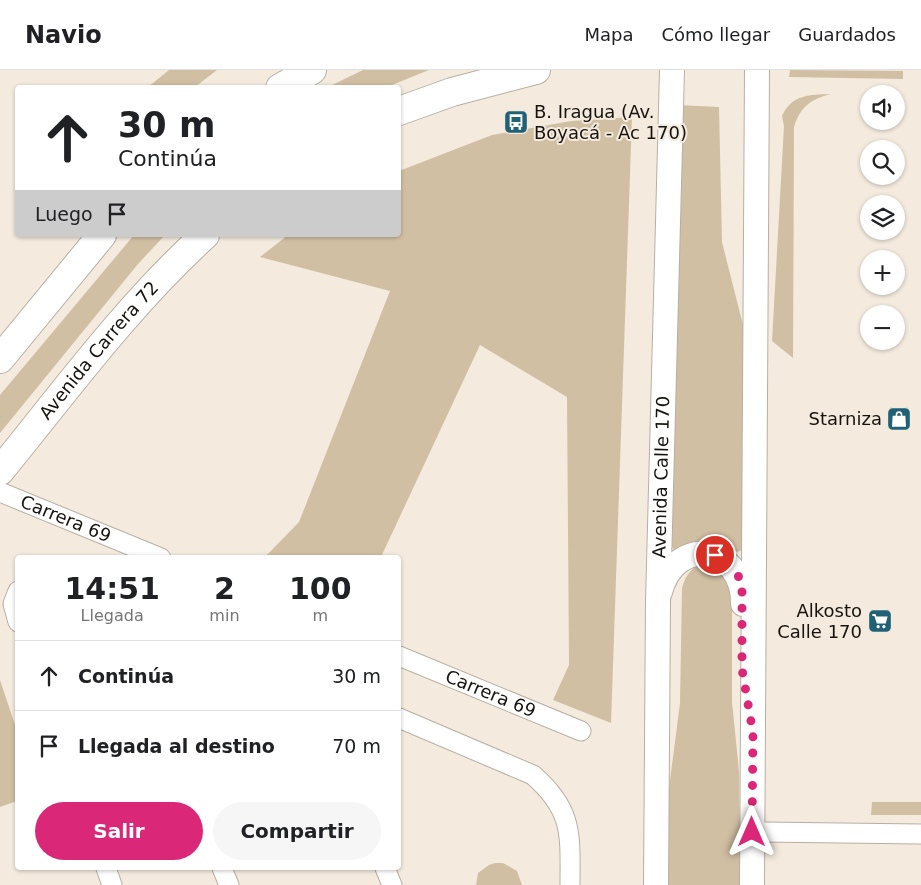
<!DOCTYPE html>
<html lang="es">
<head>
<meta charset="utf-8">
<style>
	body { margin:0; font-family:"DejaVu Sans",sans-serif; background:#f6f6f6; color:#202124; height:100vh; display:flex; flex-direction:column; font-size:19px; white-space:nowrap }
	* { box-sizing:border-box; margin:0 }
	p { font-size:16px; color:#757577 }
	.icon { flex:none; width:28px; height:28px; fill:none; stroke:currentColor; stroke-width:2; stroke-linecap:round; stroke-linejoin:round }
	.map { position:relative; flex:1; overflow:hidden }
	.panel { position:absolute; left:15px; top:485px; width:386px; height:315px; display:flex; flex-direction:column; background:#fff; border-radius:5px; box-shadow:0 1px 4px #0004 }
	.panel>* { flex:none }
	.guide { position:absolute; left:15px; top:15px; width:386px; height:152px; border-radius:5px; box-shadow:0 1px 4px #0004; background:#fff; color:#202124; overflow:hidden }
	.tools { position:absolute; left:860px; top:15px; display:grid; gap:10px }
	.tools a { display:grid; place-items:center; width:45px; height:45px; border-radius:50%; background:#fff; box-shadow:0 1px 4px #0004; font-size:25px }
	.pin { position:absolute; display:grid; place-items:center; width:42px; height:42px; color:#fff; margin:-21px; border:2px solid #fff; border-radius:50%; box-shadow:0 1px 5px #0007 }
	.me { position:absolute; width:55px; margin:-28px; rotate:0deg; stroke-linejoin:round; filter:drop-shadow(0 0 4px #0008) }
	.turn { display:flex; align-items:center; gap:18px; height:105px; padding:0 20px; font-size:22px }
	.turn .icon { width:65px; height:65px; stroke-width:2.5 }
	.turn b { display:block; font-size:35px; line-height:42px }
	.then { display:flex; align-items:center; height:48px; padding:0 20px; background:#0003; gap:10px; font-size:19px }
	.eta { display:flex; justify-content:space-evenly; align-items:center; height:85px; text-align:center }
	.eta b { font-size:30px; font-weight:600; line-height:35px }
	.action { display:flex; gap:10px; margin-top:auto; padding:10px 20px }
	.action a { flex:1; height:58px; border-radius:30px; background:#db2777; color:#fff; font-size:20px; font-weight:600; line-height:58px; text-align:center }
	.action a+a { background:#f6f6f6; color:#202124 }
	ul { padding:0; list-style:none }
	li { display:flex; align-items:center; gap:15px; height:70px; padding:0 20px; border-top:1px solid #e0e0e0 }
	li div { flex:1 }
	li b { display:block; font-size:19px }
	li em { font-style:normal }
	header { display:flex; align-items:center; gap:30px; box-sizing:border-box; height:70px; padding:0 25px; background:#fff; border-bottom:1px solid #e0e0e0 }
	header strong { font-size:24px }
	nav { display:flex; gap:28px; margin-inline-start:auto; font-size:18px }
	.map>svg:first-child { display:block }
	.green { fill:#d1bfa3 }
	.lines { fill:none; stroke-linecap:round; stroke-linejoin:round }
	.minor-casing { stroke:#b8afa3; stroke-width:21 }
	.major-casing { stroke:#b8afa3; stroke-width:26 }
	.highway-casing { stroke:#b8afa3; stroke-width:30 }
	.minor { stroke:#fff; stroke-width:19 }
	.major { stroke:#fff; stroke-width:24 }
	.highway { stroke:#fff; stroke-width:28 }
	.route { stroke:#db2777; stroke-width:9; stroke-dasharray:0 16.2 }
	.labels { text-anchor:middle; stroke-width:4; stroke-linejoin:round; paint-order:stroke }
	.poi-label { font-size:18px; fill:#16130f; stroke:#f4ebde; text-anchor:end }
	.street-label { font-size:18px; fill:#16130f; stroke:#f4ebde }
</style>
</head>
<body>
<header>
<strong>Navio</strong>
<nav><a>Mapa</a><a>Cómo llegar</a><a>Guardados</a></nav>
</header>
<div class="map">
<svg width="921" height="815" viewBox="0 0 921 815">
	<rect width="100%" height="100%" fill="#f4ebde"/>
	<path class="green" d="M 169,0 L 217,0 L 195,17 L 148,17 Z
		M 363,0 L 429,0 L 387,17 L 328,17 Z
		M 790,0 L 903,1 L 903,9 L 789,7 Z
		M 831,24 C 811,29 800,37 794,57 L 793,288 L 772,271 L 784,56 L 782,46 C 792,24 809,25 831,24 Z
		M 678,35 L 719,37 L 722,172 L 744,259 L 742,480 L 737,482 C 711,469 702,471 675,481 L 672,477 Z
		M 632,47 L 611,653 L 553,630 L 569,595 L 567,327 L 480,275 L 381,487 L 265,487 L 299,452 L 390,221 L 260,187 L 288,165 L 399,165 L 399,101 L 492,65 L 571,51 Z
		M 134,165 L 165,165 L 138,194 L 0,363 L 0,325 Z
		M 707,492 L 732,514 L 732,632 L 739,701 L 740,815 L 669,815 L 669,718 L 680,633 L 682,518 C 686,504 692,496 707,492 Z
		M 0,610 L 17,661 L 17,731 L 0,737 Z
		M 872,732 L 921,732 L 921,745 L 871,745 Z
		M 495,793 L 503,793 L 517,801 L 522,815 L 476,815 L 478,803 L 489,795 Z"/>
	<g class="lines">
		<defs>
			<g id="minor">
				<path id="s1" d="M 0,422 L 161,488"/>
				<path d="M 18,521 L 13,534 L 18,552"/>
				<path id="s2" d="M 399,586 L 581,661"/>
				<path d="M 399,648 L 533,705 C 574,741 570,765 570,815"/>
				<path d="M 752,762 L 921,764"/>
				<path d="M 106,798 L 112,815"/>
				<path d="M 222,798 L 229,815"/>
				<path d="M 385,798 L 392,815"/>
			</g>
			<g id="major">
				<path d="M 660,522 C 675,464 744,475 743,534"/>
				<path id="s3" d="M 656,815 L 658,532 L 672,0"/>
				<path d="M 752,815 L 757,0"/>
			</g>
			<g id="highway">
				<path d="M 280,18 L 312,0"/>
				<path d="M 399,41 L 452,22 L 536,0"/>
				<path d="M 0,289 L 102,165"/>
				<path id="s4" d="M 0,401 C 66,320 128,235 205,165"/>
			</g>
		</defs>
		<use href="#minor" class="minor-casing"/>
		<use href="#major" class="major-casing"/>
		<use href="#highway" class="highway-casing"/>
		<use href="#minor" class="minor"/>
		<use href="#major" class="major"/>
		<use href="#highway" class="highway"/>
	</g>
	<g class="lines">
		<path class="route" d="M 715,485 C 728,492 735,499 742,513 L 742,599 L 753,663 L 752,762"/>
	</g>
	<defs>
		<symbol id="bus-square" viewBox="-11 -11 22 22"><rect x="-9" y="-9" width="18" height="18" rx="4" fill="#216176" stroke="#f4ebde"/><path d="M-5-6H5V4H4V6H2V4H-2V6H-4V4H-5ZM-3.5-4V0h7V-4ZM-3.5 1.2v1.5H-2V1.2ZM2 1.2v1.5H3.5V1.2Z" fill="#fff"/></symbol>
		<symbol id="shop-square" viewBox="-11 -11 22 22"><rect x="-9" y="-9" width="18" height="18" rx="4" fill="#216176" stroke="#f4ebde"/><path d="M-5-2.5h2.3a2.7 3.5 0 0 1 5.4 0H5L5.5 6h-11ZM-1.5-2.5h3a1.5 2.3 0 0 0-3 0Z" fill="#fff"/></symbol>
		<symbol id="supermarket-square" viewBox="-11 -11 22 22"><rect x="-9" y="-9" width="18" height="18" rx="4" fill="#216176" stroke="#f4ebde"/><path d="M-6-5.5h2.5l.6 2H6L4.5 2H-2.5L-4.4-4H-6ZM-1.5 3.2a1.3 1.3 0 1 0 .1 0ZM3 3.2a1.3 1.3 0 1 0 .1 0Z" fill="#fff"/></symbol>
	</defs>
	<g fill-rule="evenodd">
		<use href="#bus-square" x="502" y="38" width="28" height="28"/>
		<use href="#shop-square" x="885" y="335" width="28" height="28"/>
		<use href="#supermarket-square" x="866" y="537" width="28" height="28"/>
	</g>
	<g class="labels">
		<g class="poi-label">
			<text x="534" y="48" text-anchor="start">B. Iragua (Av.<tspan x="534" dy="21">Boyacá - Ac 170)</tspan></text>
			<text x="882" y="355">Starniza</text>
			<text x="862" y="547">Alkosto<tspan x="862" dy="21">Calle 170</tspan></text>
		</g>
		<g class="street-label">
			<text dy="6" stroke="none"><textPath href="#s4" startOffset="156">Avenida Carrera 72</textPath></text>
			<text dy="6" stroke="none"><textPath href="#s3" startOffset="408">Avenida Calle 170</textPath></text>
			<text dy="6" stroke="none"><textPath href="#s1" startOffset="71">Carrera 69</textPath></text>
			<text dy="6" stroke="none"><textPath href="#s2" startOffset="99">Carrera 69</textPath></text>
		</g>
	</g>
</svg>
<div class="tools">
<a><svg class="icon" aria-label="sound" viewBox="0 0 24 24"><path d="M4 9h4l5-4v14l-5-4H4zM17 9q2 3 0 6"/></svg></a>
<a><svg class="icon" aria-label="search" viewBox="0 0 24 24"><circle cx="10" cy="10" r="6"/><path d="M15 15l6 6"/></svg></a>
<a><svg class="icon" aria-label="layers" viewBox="0 0 24 24"><path d="M12 4l9 5-9 5-9-5zM3 14l9 5 9-5"/></svg></a>
<a>+</a>
<a>−</a>
</div>
<div class="pin" style="left:715px;top:485px;background:#d93025"><svg class="icon" aria-label="arrive" viewBox="0 0 24 24"><path d="M6 21V4h12l-3 4 3 4H6"/></svg></div>
<svg class="me" style="left:752px;top:762px" viewBox="-20 -20 40 40"><path d="M0-17L14 15 0 8-14 15z" fill="#db2777" stroke="#fff" stroke-width="4"/></svg>
<div class="guide">
<div class="turn"><svg class="icon" aria-label="ahead" viewBox="0 0 24 24"><path d="M12 20V5M6 11l6-6 6 6"/></svg><div><b>30 m</b>Continúa</div></div>
<div class="then">Luego<svg class="icon" aria-label="arrive" viewBox="0 0 24 24"><path d="M6 21V4h12l-3 4 3 4H6"/></svg></div>
</div>
<section class="panel">
<div class="eta">
<div><b>14:51</b><p>Llegada</p></div>
<div><b>2</b><p>min</p></div>
<div><b>100</b><p>m</p></div>
</div>
<ul>
<li><svg class="icon" aria-label="ahead" viewBox="0 0 24 24"><path d="M12 20V5M6 11l6-6 6 6"/></svg><div><b>Continúa</b></div><em>30 m</em></li>
<li><svg class="icon" aria-label="arrive" viewBox="0 0 24 24"><path d="M6 21V4h12l-3 4 3 4H6"/></svg><div><b>Llegada al destino</b></div><em>70 m</em></li>
</ul>
<div class="action"><a>Salir</a><a>Compartir</a></div>
</section>
</div>
</body>
</html>
